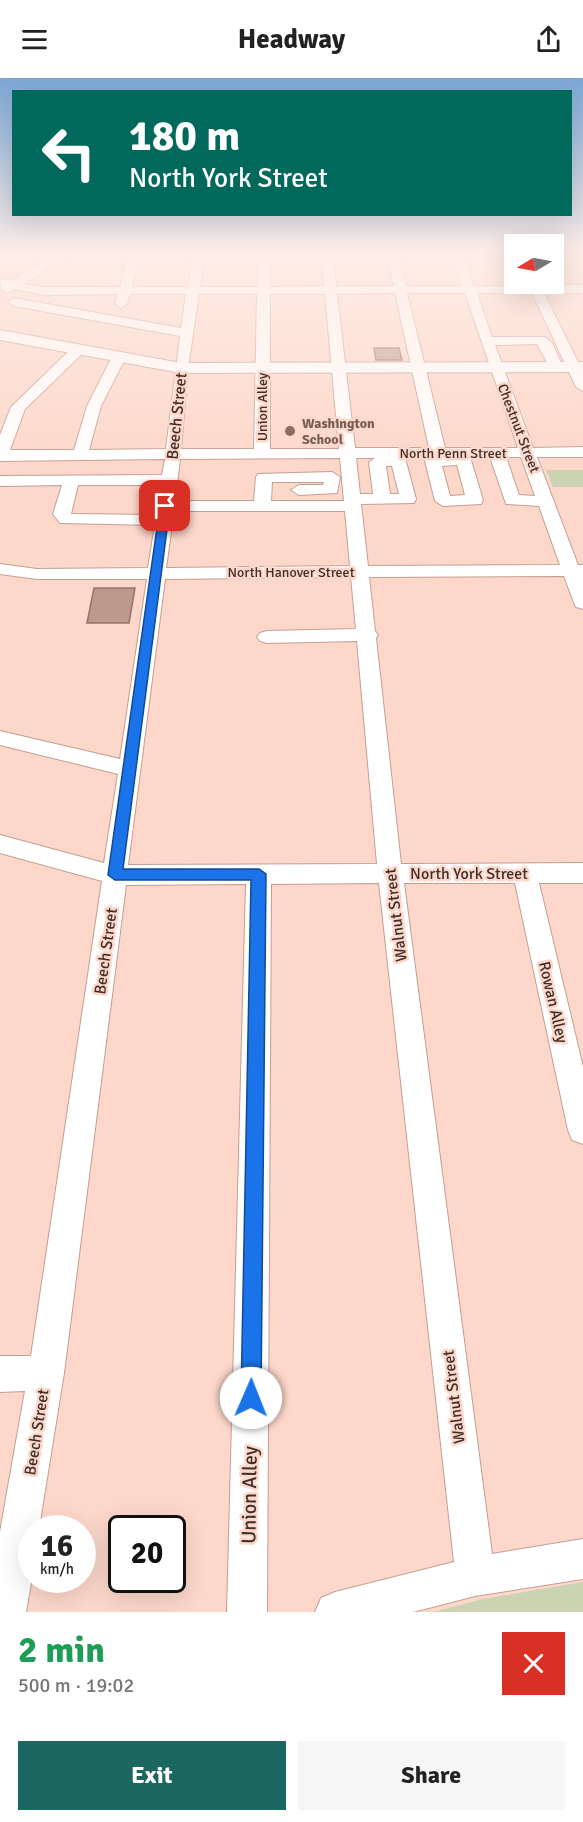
<!DOCTYPE html>
<html lang="en">
<head>
<meta charset="utf-8">
<style>
	body { margin:0; font-family:Signika,sans-serif; background:#f6f6f6; color:#222; height:100vh; display:flex; flex-direction:column; font-size:22px; white-space:nowrap }
	* { box-sizing:border-box; margin:0 }
	p { font-size:20px; color:#767676 }
	.icon { flex:none; width:33px; height:33px; fill:none; stroke:currentColor; stroke-width:2; stroke-linecap:round; stroke-linejoin:round }
	.map { position:relative; height:1534px; overflow:hidden }
	.sheet { display:flex; flex-direction:column; background:#fff; flex:1 }
	.sheet>* { flex:none }
	.hud { position:absolute; left:12px; top:12px; width:560px; height:126px; border-radius:0px; box-shadow:0 6px 24px #0002; background:#00695c; color:#fff; overflow:hidden }
	.needle { width:39px; rotate:260deg }
	.tools { position:absolute; left:504px; top:156px; display:grid; gap:12px }
	.tools a { display:grid; place-items:center; width:60px; height:60px; border-radius:0px; background:#fff; box-shadow:0 6px 24px #0002; font-size:30px }
	.speed { position:absolute; left:18px; top:1437px; display:flex; gap:12px; font-size:30px; font-weight:700; text-align:center }
	.speed>* { display:grid; place-content:center; width:78px; height:78px; border-radius:50%; background:#fff; box-shadow:0 6px 24px #0002; line-height:1 }
	.speed small { font-size:15px; font-weight:400 }
	.speed .limit { border:3px solid #111; border-radius:9px; background:#fff; color:#111 }
	.pin { position:absolute; display:grid; place-items:center; width:51px; height:51px; color:#fff; margin:-26px; border-radius:12px; box-shadow:0 3px 9px #0006 }
	.me { position:absolute; width:66px; margin:-33px; rotate:1deg; stroke-linejoin:round; filter:drop-shadow(0 0 4px #0008) }
	.turn { display:flex; align-items:center; gap:21px; height:126px; padding:0 18px; font-size:27px }
	.turn .icon { width:78px; height:78px; stroke-width:2.5 }
	.turn b { display:block; font-size:42px; line-height:51px }
	.round { display:grid; place-items:center; flex:none; width:63px; height:63px; border-radius:0px; background:#f6f6f6 }
	.overview { display:flex; align-items:center; justify-content:space-between; height:102px; padding:0 18px }
	h1 { font-size:36px; font-weight:700; line-height:45px; color:#1e9e55 }
	.cta { display:flex; gap:12px; margin-top:auto; padding:12px 18px }
	.cta a { flex:1; height:69px; border-radius:0px; background:#1c6760; color:#fff; font-size:24px; font-weight:700; line-height:69px; text-align:center }
	.cta a+a { background:#f6f6f6; color:#222 }
	header { display:flex; justify-content:space-between; align-items:center; height:78px; padding:0 18px; background:#fff; font-size:27px; font-weight:700 }
	.map>svg:first-child { display:block }
	.green { fill:#cbd3b3 }
	.building { fill:#bd998d; stroke:#957368; stroke-width:1.5 }
	.lines { fill:none; stroke-linecap:round; stroke-linejoin:round }
	.minor-casing { stroke:#c39f92; stroke-width:2 }
	.major-casing { stroke:#c39f92; stroke-width:2 }
	.minor { fill:#fff; fill-rule:evenodd }
	.major { fill:#fff; fill-rule:evenodd }
	.route { fill:#1a73e8; stroke:#114b97; stroke-width:1.5 }
	.education-dot { fill:#8d6e63; stroke:#fdd7ca; stroke-width:2 }
	.labels { text-anchor:middle; stroke-width:5; stroke-linejoin:round; paint-order:stroke }
	.far-street-label { font-size:14px; fill:#3e2f2a; stroke:#fdd7ca }
	.far-education-label { font-size:14px; font-weight:bold; fill:#785e54; stroke:#fdd7ca; text-anchor:start }
	.street-label { font-size:16px; fill:#3e2f2a; stroke:#fdd7ca }
	.near-street-label { font-size:20px; fill:#3e2f2a; stroke:#fdd7ca }
</style>
</head>
<body>
<header><svg class="icon" aria-label="menu" viewBox="0 0 24 24"><path d="M4 6h16M4 12h16M4 18h16"/></svg>Headway<svg class="icon" aria-label="share" viewBox="0 0 24 24"><path d="M12 15V3M7 8l5-5 5 5M5 13v7h14v-7"/></svg></header>
<div class="map">
<svg width="583" height="1534" viewBox="0 0 583 1534">
	<rect width="100%" height="100%" fill="#fdd7ca"/>
	<path class="green" d="M 546,392 L 583,392 L 583,409 L 553,409 Z
		M 583,1504 L 583,1534 L 434,1534 L 483,1521 Z"/>
	<path class="building" d="M 374,270 L 399,270 L 402,282 L 376,282 Z
		M 94,510 L 135,510 L 129,545 L 87,545 Z"/>
	<g class="lines">
		<defs>
			<path id="minor" d="M 57,175 L 71,175 L 24,206 L 43,209 L 120,209 L 129,175 L 141,175 L 132,209 L 188,209 L 193,175 L 205,175 L 200,209 L 258,209 L 258,175 L 270,175 L 270,209 L 324,208 L 321,175 L 333,175 L 336,208 L 394,208 L 386,175 L 398,175 L 406,208 L 462,208 L 451,175 L 463,175 L 474,208 L 529,208 L 528,206 L 583,207 L 583,215 L 544,215 L 583,294 L 583,313 L 576,309 L 532,215 L 477,215 L 492,259 L 545,259 L 552,265 L 563,289 L 561,292 L 551,292 L 537,266 L 495,267 L 533,370 L 583,369 L 583,379 L 537,379 L 578,487 L 583,487 L 583,531 L 576,529 L 574,525 L 564,498 L 369,499 L 375,553 L 378,557 L 376,560 L 401,786 L 583,785 L 583,805 L 539,805 L 583,989 L 583,1066 L 572,1062 L 568,1052 L 515,805 L 404,805 L 492,1476 L 583,1461 L 583,1501 L 475,1518 L 413,1534 L 315,1534 L 321,1520 L 335,1514 L 454,1484 L 379,805 L 271,806 L 267,1534 L 227,1534 L 246,806 L 126,807 L 64,1295 L 39,1450 L 32,1450 L 32,1500 L 26,1534 L 0,1534 L 0,1454 L 25,1313 L 0,1314 L 0,1278 L 31,1278 L 102,803 L 0,775 L 0,757 L 104,785 L 118,696 L 0,667 L 0,653 L 120,681 L 147,501 L 37,501 L 0,496 L 0,486 L 37,491 L 148,490 L 155,447 L 60,445 L 53,436 L 62,407 L 0,408 L 0,398 L 162,397 L 165,381 L 0,383 L 0,357 L 11,329 L 73,269 L 78,268 L 85,272 L 83,275 L 25,331 L 10,372 L 74,372 L 87,328 L 112,279 L 119,275 L 126,279 L 101,328 L 89,372 L 166,371 L 180,258 L 14,228 L 8,224 L 14,220 L 181,250 L 186,216 L 130,216 L 127,226 L 121,230 L 115,226 L 118,216 L 43,217 L 15,211 L 7,215 L 1,211 L 0,201 L 11,203 ZM 395,215 L 429,370 L 355,370 L 337,216 ZM 407,215 L 465,215 L 518,370 L 445,370 ZM 199,216 L 257,216 L 254,371 L 181,371 L 188,290 ZM 270,216 L 325,216 L 339,371 L 270,371 ZM 424,379 L 435,423 L 443,428 L 481,426 L 483,422 L 470,379 L 490,379 L 506,426 L 539,428 L 560,487 L 368,488 L 361,426 L 414,425 L 416,421 L 405,380 ZM 506,379 L 521,379 L 535,418 L 519,417 ZM 340,380 L 344,423 L 271,423 L 272,404 L 324,404 L 323,407 L 299,407 L 291,412 L 299,417 L 337,415 L 340,399 L 332,394 L 258,396 L 256,399 L 254,423 L 175,423 L 180,381 ZM 356,380 L 375,380 L 369,384 L 373,416 L 360,416 ZM 457,387 L 465,417 L 450,418 L 442,388 ZM 386,388 L 392,388 L 399,416 L 390,416 ZM 78,407 L 161,407 L 156,437 L 71,436 ZM 174,433 L 345,433 L 350,488 L 166,490 ZM 351,499 L 356,551 L 267,553 L 260,555 L 257,559 L 260,563 L 267,565 L 357,563 L 377,786 L 128,787 L 165,501 Z"/>
			<path id="major" d="M 0,252 L 181,285 L 583,284 L 583,294 L 181,295 L 0,262 Z"/>
		</defs>
		<use href="#minor" class="minor-casing"/>
		<use href="#major" class="major-casing"/>
		<use href="#minor" class="minor"/>
		<use href="#major" class="major"/>
	</g>
	<linearGradient id="sky" x2="0" y2="1"><stop stop-color="#7ba8d6"/><stop offset="0.45" stop-color="#feede7"/><stop offset="1" stop-color="#feede7" stop-opacity="0"/></linearGradient>
	<rect width="583" height="390" fill="url(#sky)"/>
	<path class="route" d="M 165,425 L 170,428 L 123,791 L 259,791 L 266,796 L 261,1320 L 258,1327 L 251,1330 L 244,1327 L 241,1320 L 251,802 L 115,802 L 108,797 L 160,428 Z"/>
	<circle class="education-dot" cx="290" cy="353" r="6"/>
	<g class="labels">
		<g class="far-street-label">
			<text transform="translate(262 329) rotate(-90)" y="5">Union Alley</text>
			<text transform="translate(519 350) rotate(69)" y="5">Chestnut Street</text>
			<text x="453" y="380">North Penn Street</text>
			<text x="291" y="499">North Hanover Street</text>
		</g>
		<g class="far-education-label">
			<text x="302" y="350">Washington<tspan x="302" dy="16">School</tspan></text>
		</g>
		<g class="street-label">
			<text transform="translate(176 338) rotate(-84)" y="6">Beech Street</text>
			<text x="469" y="801">North York Street</text>
			<text transform="translate(395 837) rotate(-97)" y="6">Walnut Street</text>
			<text transform="translate(105 873) rotate(-82)" y="6">Beech Street</text>
			<text transform="translate(554 924) rotate(77)" y="6">Rowan Alley</text>
			<text transform="translate(453 1319) rotate(-97)" y="6">Walnut Street</text>
			<text transform="translate(36 1354) rotate(-81)" y="6">Beech Street</text>
		</g>
		<g class="near-street-label">
			<text transform="translate(249 1417) rotate(-89)" y="7">Union Alley</text>
		</g>
	</g>
</svg>
<div class="tools">
<a><svg class="needle" viewBox="-14 -14 28 28"><path d="M0-13l5 13h-10z" fill="#e53935"/><path d="M0 13l5-13h-10z" fill="#767676"/></svg></a>
</div>
<div class="speed"><div>16<small>km/h</small></div><div class="limit">20</div></div>
<div class="pin" style="left:165px;top:428px;background:#d93025"><svg class="icon" aria-label="arrive" viewBox="0 0 24 24"><path d="M6 21V4h12l-3 4 3 4H6"/></svg></div>
<svg class="me" style="left:251px;top:1320px" viewBox="-20 -20 40 40"><circle r="19" fill="#fff"/><path d="M0-13L10 11 0 6-10 11z" fill="#1a73e8"/></svg>
<div class="hud">
<div class="turn"><svg class="icon" aria-label="left" viewBox="0 0 24 24"><path d="M17 20v-9H6M10 6l-5 5 5 5"/></svg><div><b>180 m</b>North York Street</div></div>
</div>
</div>
<section class="sheet">
<div class="overview"><div><h1>2 min</h1><p>500 m · 19:02</p></div><a class="round" style="background:#d93025;color:#fff"><svg class="icon" aria-label="close" viewBox="0 0 24 24"><path d="M6 6l12 12M18 6L6 18"/></svg></a></div>
<div class="cta"><a>Exit</a><a>Share</a></div>
</section>
</body>
</html>
